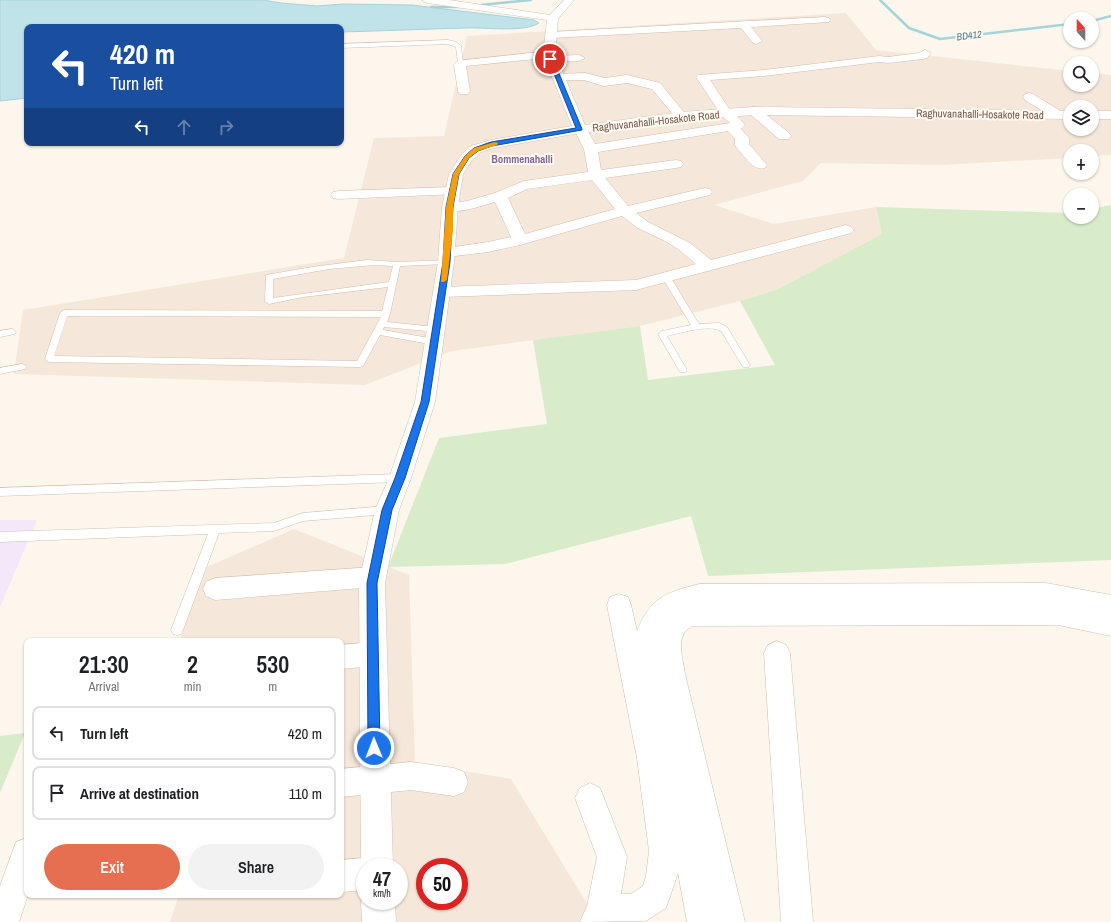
<!DOCTYPE html>
<html lang="en">
<head>
<meta charset="utf-8">
<style>
	body { margin:0; font-family:"Archivo Narrow",sans-serif; background:#f2f2f2; color:#202124; height:100vh; display:flex; flex-direction:column; font-size:15px; white-space:nowrap }
	* { box-sizing:border-box; margin:0 }
	p { font-size:13px; color:#757577 }
	.icon { flex:none; width:22px; height:22px; fill:none; stroke:currentColor; stroke-width:2; stroke-linecap:round; stroke-linejoin:round }
	.map { position:relative; flex:1; overflow:hidden }
	.drawer { position:absolute; left:24px; top:638px; width:320px; height:260px; display:flex; flex-direction:column; background:#fff; border-radius:8px; box-shadow:0 1px 3px #0004 }
	.drawer>* { flex:none }
	.hud { position:absolute; left:24px; top:24px; width:320px; height:122px; border-radius:8px; box-shadow:0 1px 3px #0004; background:#1a4fa0; color:#fff; overflow:hidden }
	.needle { width:26px; rotate:339deg }
	.fabs { position:absolute; left:1063px; top:12px; display:grid; gap:8px }
	.fabs a { display:grid; place-items:center; width:36px; height:36px; border-radius:50%; background:#fff; box-shadow:0 1px 3px #0004; font-size:20px }
	.speed { position:absolute; left:356px; top:858px; display:flex; gap:8px; font-size:20px; font-weight:700; text-align:center }
	.speed>* { display:grid; place-content:center; width:52px; height:52px; border-radius:50%; background:#fff; box-shadow:0 1px 3px #0004; line-height:1 }
	.speed small { font-size:10px; font-weight:400 }
	.speed .limit { border:6px solid #d22; background:#fff; color:#111 }
	.pin { position:absolute; display:grid; place-items:center; width:34px; height:34px; color:#fff; margin:-17px; border:2px solid #fff; border-radius:50%; box-shadow:0 1px 4px #0007 }
	.me { position:absolute; width:44px; margin:-22px; rotate:359deg; stroke-linejoin:round; filter:drop-shadow(0 0 3px #0008) }
	.turn { display:flex; align-items:center; gap:14px; height:84px; padding:0 20px; font-size:18px }
	.turn .icon { width:52px; height:52px; stroke-width:2.5 }
	.turn b { display:block; font-size:28px; line-height:34px }
	.lanes { display:flex; align-items:center; height:38px; padding:0 20px; background:#0003; justify-content:center; gap:20px; direction:ltr }
	.lanes .off { opacity:.35 }
	.eta { display:flex; justify-content:space-evenly; align-items:center; height:68px; text-align:center }
	.eta b { font-size:24px; font-weight:600; line-height:28px }
	.primary-button { display:flex; gap:8px; margin-top:auto; padding:8px 20px }
	.primary-button a { flex:1; height:46px; border-radius:24px; background:#e76f51; color:#fff; font-size:16px; font-weight:600; line-height:46px; text-align:center }
	.primary-button a+a { background:#f2f2f2; color:#202124 }
	ul { padding:0; list-style:none }
	li { display:flex; align-items:center; gap:12px; height:54px; margin:0 8px 6px; padding:0 12px; border:2px solid #e0e0e0; border-radius:8px }
	li div { flex:1 }
	li b { display:block; font-size:15px }
	li em { font-style:normal }
	.map>svg:first-child { display:block }
	.residential { fill:#f5e8da; fill-rule:evenodd }
	.education { fill:#f3e8fa }
	.green { fill:#d8ecc9 }
	.water { fill:#bfe3e8; stroke:#a5d3da }
	.lines { fill:none; stroke-linecap:round; stroke-linejoin:round }
	.stream { stroke:#a5d3da; stroke-width:2.5 }
	.lane-casing { stroke:#d1beb0; stroke-width:1 }
	.street-casing { stroke:#d1beb0; stroke-width:1 }
	.secondary-casing { stroke:#d6c0b0; stroke-width:1 }
	.lane { fill:#fff; fill-rule:evenodd }
	.street { fill:#fff; fill-rule:evenodd }
	.secondary { fill:#fff; fill-rule:evenodd }
	.route { fill:#1a73e8; stroke:#114b97 }
	.slow { fill:#f59e0b }
	.labels { text-anchor:middle; stroke-width:4; stroke-linejoin:round; paint-order:stroke }
	.far-water-label { font-size:10px; font-style:italic; fill:#437c86; stroke:#fffaf3 }
	.street-label { font-size:11px; fill:#7a5c4d; stroke:#fffaf3 }
	.far-quarter-label { font-size:11px; font-weight:bold; fill:#846695; stroke:#fffaf3 }
</style>
</head>
<body>
<div class="map">
<svg width="1111" height="922" viewBox="0 0 1111 922">
	<rect width="100%" height="100%" fill="#fdf6ec"/>
	<path class="residential" d="M 846,13 L 876,50 L 1070,71 L 1070,85 L 1092,85 L 1092,73 L 1111,75 L 1111,155 L 1092,156 L 1092,151 L 1070,151 L 1070,158 L 941,165 L 821,163 L 803,181 L 714,205 L 774,224 L 876,207 L 882,234 L 778,289 L 740,301 L 640,326 L 452,351 L 365,385 L 14,374 L 23,310 L 344,258 L 374,138 L 444,136 L 467,36 ZM 1070,107 L 1092,107 L 1092,129 L 1070,129 Z
		M 294,529 L 409,575 L 415,763 L 511,779 L 597,920 L 597,922 L 170,922 L 179,895 L 341,895 L 341,641 L 180,641 L 202,569 ZM 365,867 L 399,867 L 399,901 L 365,901 ZM 425,867 L 459,867 L 459,901 L 425,901 Z"/>
	<path class="education" d="M 0,520 L 37,520 L 0,607 Z"/>
	<path class="green" d="M 1111,205 L 1111,560 L 708,576 L 691,516 L 505,564 L 388,567 L 439,438 L 547,424 L 533,340 L 640,326 L 648,380 L 775,365 L 740,301 L 778,289 L 882,234 L 876,207 L 1070,213 L 1070,217 L 1092,217 L 1092,209 Z
		M 25,733 L 0,793 L 0,736 Z"/>
	<path class="water" d="M 0,0 L 263,0 L 281,3 L 317,6 L 343,4 L 412,5 L 534,20 L 539,23 C 523,33 486,27 466,28 C 425,29 383,31 341,32 L 341,27 L 27,27 L 27,98 L 0,101 Z"/>
	<g class="lines">
		<path class="stream" d="M 880,0 L 909,28 L 940,39 L 1070,24
			M 481,5 L 531,0
			M 431,7 L 462,7
			M 1092,21 L 1111,16"/>
		<defs>
			<path id="lane" d="M 448,40 L 456,42 L 461,46 L 463,64 L 458,63 L 456,47 L 448,44 L 341,48 L 341,44 Z
				M 367,260 L 397,262 L 449,260 L 449,264 L 446,264 L 400,266 L 390,314 L 387,322 L 435,327 L 438,328 L 439,330 L 438,332 L 384,327 L 383,330 L 435,339 L 439,342 L 438,344 L 435,345 L 380,335 L 363,366 L 360,367 L 49,362 L 45,359 L 60,313 L 64,310 L 382,311 L 388,287 L 303,297 L 269,304 L 265,301 L 266,275 L 312,267 ZM 374,265 L 393,266 L 389,282 L 273,298 L 273,279 L 329,269 ZM 67,316 L 381,317 L 357,361 L 54,356 Z
				M 663,275 L 669,275 L 699,324 L 719,323 L 727,327 L 750,365 L 749,367 L 743,367 L 721,331 C 710,324 680,333 667,336 L 687,370 L 686,372 L 680,372 L 658,334 L 662,331 L 691,325 L 662,277 Z
				M 12,329 L 16,332 L 15,334 L 0,337 L 0,331 Z
				M 22,364 L 25,365 L 26,367 L 25,369 L 0,374 L 0,368 Z
				M 400,474 L 404,475 L 405,478 L 404,481 L 400,482 L 0,496 L 0,488 Z
				M 387,506 L 391,507 L 392,510 L 391,513 L 387,514 L 303,521 L 274,531 L 219,533 L 183,630 L 181,634 L 177,635 L 173,634 L 171,630 L 208,534 L 0,542 L 0,532 L 274,523 L 303,513 Z"/>
			<path id="street" d="M 564,0 L 574,0 L 557,20 L 549,20 L 548,18 L 549,16 Z
				M 825,17 L 829,18 L 830,20 L 829,22 L 751,27 L 762,41 L 757,44 L 753,43 L 741,28 L 551,38 L 546,35 L 551,32 Z
				M 925,50 L 931,53 L 927,58 L 923,59 L 888,63 L 879,62 L 764,76 L 710,80 L 730,110 L 732,110 L 745,125 L 741,129 L 749,138 L 749,144 L 767,165 L 765,168 C 752,171 745,156 737,148 L 735,145 L 735,139 L 728,131 L 598,152 L 601,170 L 676,160 L 681,161 L 683,164 L 681,167 L 676,168 L 605,178 L 628,206 L 705,188 L 710,189 L 712,192 L 710,195 L 636,213 L 648,222 L 690,243 L 711,260 L 846,225 L 851,227 L 854,230 L 851,233 L 636,290 L 442,297 L 436,296 L 434,292 L 436,288 L 442,287 L 636,280 L 696,264 L 678,249 L 665,241 L 638,228 L 622,216 L 520,245 L 488,252 L 447,257 L 441,255 L 439,252 L 441,249 L 488,242 L 511,237 L 495,202 C 480,206 461,214 445,210 L 443,207 L 445,204 L 467,201 L 495,193 L 524,181 L 588,172 L 584,149 L 574,129 L 575,126 L 585,126 L 595,144 L 730,123 L 722,116 L 696,77 L 698,75 L 764,70 L 879,56 L 888,57 L 919,53 ZM 592,180 L 615,209 L 525,234 L 508,198 L 527,189 Z
				M 549,51 L 553,52 L 555,54 L 553,56 L 579,55 L 585,58 L 579,61 L 551,62 L 547,61 L 546,58 L 466,66 L 470,91 L 468,94 L 460,94 L 458,91 L 454,65 L 457,61 Z
				M 585,73 L 605,78 L 627,75 L 660,83 L 687,116 L 685,119 L 677,119 L 652,89 L 627,83 L 604,86 L 584,80 L 557,80 L 553,79 L 551,77 L 553,75 L 557,74 Z
				M 1029,93 L 1033,94 L 1062,112 L 1064,115 L 1062,118 L 1054,118 L 1025,100 L 1023,97 L 1025,94 Z
				M 754,107 L 758,108 L 789,133 L 791,136 L 789,139 L 779,139 L 750,114 L 748,111 L 750,108 Z
				M 452,187 L 457,188 L 459,191 L 457,194 L 338,199 L 333,198 L 331,195 L 333,192 L 338,191 Z
				M 374,567 L 382,570 L 386,577 L 382,584 L 374,587 L 215,600 L 206,596 L 203,589 L 206,582 L 215,578 Z
				M 1046,583 L 1111,595 L 1111,636 L 1058,625 L 692,626 C 674,636 683,657 685,674 L 745,922 L 687,922 L 678,873 L 666,908 L 646,921 L 580,922 L 587,906 L 597,857 L 575,798 L 580,788 L 590,783 L 600,788 L 627,857 L 621,894 L 631,894 L 643,886 L 646,876 L 649,851 L 637,758 L 607,605 L 610,597 L 619,594 L 628,597 L 631,605 L 637,631 C 651,597 665,593 699,584 Z
				M 777,641 L 786,645 L 790,653 L 813,922 L 781,922 L 764,653 L 768,645 Z
				M 373,642 L 382,645 L 386,654 L 382,663 L 373,666 L 341,669 L 341,645 Z
				M 411,762 L 454,768 L 464,772 L 468,782 L 464,792 L 454,796 L 411,790 L 341,797 L 341,769 Z
				M 27,838 L 28,895 L 19,922 L 0,922 L 0,886 L 16,842 Z
				M 365,858 L 376,863 L 378,867 L 365,867 L 365,890 L 341,892 L 341,860 Z"/>
			<path id="secondary" d="M 422,0 L 449,0 L 557,16 L 558,18 L 555,54 L 585,125 L 681,112 L 754,107 L 1070,111 L 1070,119 L 754,115 L 681,120 L 574,134 L 494,148 L 481,152 L 472,160 L 463,174 L 458,207 L 454,262 L 435,402 L 411,478 L 399,510 L 385,583 L 393,867 L 365,867 L 365,877 L 361,867 L 359,583 L 375,510 L 389,478 L 415,402 L 438,262 L 442,207 L 449,174 L 462,154 L 471,146 L 491,140 L 572,126 L 543,54 L 547,20 L 427,3 Z
				M 1092,111 L 1111,111 L 1111,119 L 1092,119 Z
				M 365,892 L 365,901 L 395,901 L 396,922 L 362,922 L 361,901 Z"/>
		</defs>
		<use href="#lane" class="lane-casing"/>
		<use href="#street" class="street-casing"/>
		<use href="#secondary" class="secondary-casing"/>
		<use href="#lane" class="lane"/>
		<use href="#street" class="street"/>
		<use href="#secondary" class="secondary"/>
	</g>
	<path class="route" d="M 550,57 L 553,59 L 582,129 L 582,130 L 492,146 L 478,151 L 469,158 L 459,174 L 453,207 L 450,262 L 429,402 L 405,478 L 392,510 L 377,583 L 380,748 L 378,752 L 374,754 L 370,752 L 368,748 L 367,583 L 382,510 L 395,478 L 421,402 L 443,262 L 446,207 L 453,174 L 465,156 L 474,148 L 491,142 L 576,128 L 548,59 Z"/>
	<path class="slow" d="M 495,142 L 498,143 L 497,145 L 478,151 L 469,158 L 459,174 L 453,207 L 453,230 L 447,280 L 444,282 L 441,282 L 446,207 L 453,174 L 465,156 L 474,148 Z"/>
	<g class="labels">
		<g class="far-water-label">
			<text transform="translate(969 35) rotate(-7)" y="4">BD412</text>
		</g>
		<g class="street-label">
			<text transform="translate(980 114) rotate(1)" y="4">Raghuvanahalli-Hosakote Road</text>
			<text transform="translate(656 121) rotate(-6)" y="4">Raghuvanahalli-Hosakote Road</text>
		</g>
		<g class="far-quarter-label">
			<text x="522" y="163">Bommenahalli</text>
		</g>
	</g>
</svg>
<div class="fabs">
<a><svg class="needle" viewBox="-14 -14 28 28"><path d="M0-13l5 13h-10z" fill="#e53935"/><path d="M0 13l5-13h-10z" fill="#757577"/></svg></a>
<a><svg class="icon" aria-label="search" viewBox="0 0 24 24"><circle cx="10" cy="10" r="6"/><path d="M15 15l6 6"/></svg></a>
<a><svg class="icon" aria-label="layers" viewBox="0 0 24 24"><path d="M12 4l9 5-9 5-9-5zM3 14l9 5 9-5"/></svg></a>
<a>+</a>
<a>−</a>
</div>
<div class="speed"><div>47<small>km/h</small></div><div class="limit">50</div></div>
<div class="pin" style="left:550px;top:59px;background:#d93025"><svg class="icon" aria-label="arrive" viewBox="0 0 24 24"><path d="M6 21V4h12l-3 4 3 4H6"/></svg></div>
<svg class="me" style="left:374px;top:748px" viewBox="-20 -20 40 40"><circle r="17" fill="#1a73e8" stroke="#fff" stroke-width="3"/><path d="M0-11L8 9 0 5-8 9z" fill="#fff"/></svg>
<div class="hud">
<div class="turn"><svg class="icon" aria-label="left" viewBox="0 0 24 24"><path d="M17 20v-9H6M10 6l-5 5 5 5"/></svg><div><b>420 m</b>Turn left</div></div>
<div class="lanes"><svg class="icon" aria-label="left" viewBox="0 0 24 24"><path d="M17 20v-9H6M10 6l-5 5 5 5"/></svg><svg class="icon off" aria-label="ahead" viewBox="0 0 24 24"><path d="M12 20V5M6 11l6-6 6 6"/></svg><svg class="icon off" aria-label="right" viewBox="0 0 24 24"><path d="M7 20v-9h11M14 6l5 5-5 5"/></svg></div>
</div>
<section class="drawer">
<div class="eta">
<div><b>21:30</b><p>Arrival</p></div>
<div><b>2</b><p>min</p></div>
<div><b>530</b><p>m</p></div>
</div>
<ul>
<li><svg class="icon" aria-label="left" viewBox="0 0 24 24"><path d="M17 20v-9H6M10 6l-5 5 5 5"/></svg><div><b>Turn left</b></div><em>420 m</em></li>
<li><svg class="icon" aria-label="arrive" viewBox="0 0 24 24"><path d="M6 21V4h12l-3 4 3 4H6"/></svg><div><b>Arrive at destination</b></div><em>110 m</em></li>
</ul>
<div class="primary-button"><a>Exit</a><a>Share</a></div>
</section>
</div>
</body>
</html>
